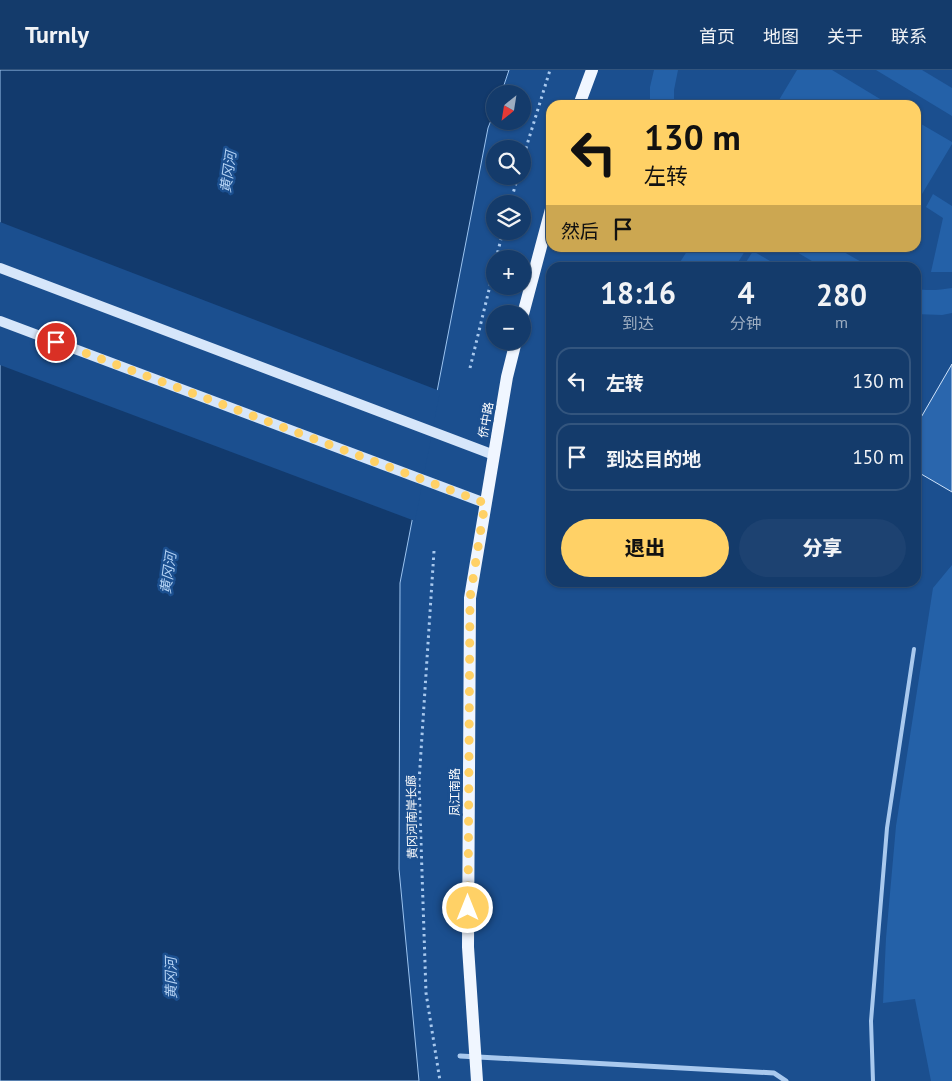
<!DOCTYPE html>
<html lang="zh">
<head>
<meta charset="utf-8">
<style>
	body { margin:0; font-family:"PT Sans","Noto Sans SC",sans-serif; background:#1d4271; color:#f1f3f6; height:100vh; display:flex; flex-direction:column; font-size:19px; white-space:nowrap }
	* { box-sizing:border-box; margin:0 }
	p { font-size:16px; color:#9dadc1 }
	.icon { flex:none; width:28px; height:28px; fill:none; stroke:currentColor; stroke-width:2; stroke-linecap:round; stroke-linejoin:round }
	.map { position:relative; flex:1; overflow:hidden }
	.sheet { position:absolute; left:546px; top:192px; width:375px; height:325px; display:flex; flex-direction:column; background:#143b6b; border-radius:15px; box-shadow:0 1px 4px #0004,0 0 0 1px #33557e }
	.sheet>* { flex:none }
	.guide { position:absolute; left:546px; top:30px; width:375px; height:152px; border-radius:15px; box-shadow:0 1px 4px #0004,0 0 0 1px #33557e; background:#ffd166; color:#111; overflow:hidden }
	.needle { width:32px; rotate:210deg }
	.buttons { position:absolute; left:486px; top:15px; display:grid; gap:10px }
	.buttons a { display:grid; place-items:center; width:45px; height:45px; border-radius:50%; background:#143b6b; box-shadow:0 1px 4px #0004,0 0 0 1px #33557e; font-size:25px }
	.pin { position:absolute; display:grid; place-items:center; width:42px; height:42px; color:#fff; margin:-21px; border:2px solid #fff; border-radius:50%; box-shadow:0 1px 5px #0007 }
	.me { position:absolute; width:55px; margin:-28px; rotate:0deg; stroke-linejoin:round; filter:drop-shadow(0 0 4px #0008) }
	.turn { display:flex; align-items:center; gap:18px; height:105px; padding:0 15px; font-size:22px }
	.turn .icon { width:65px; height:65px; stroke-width:2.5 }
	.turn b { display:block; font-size:35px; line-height:42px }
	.then { display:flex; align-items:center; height:48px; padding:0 15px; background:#0003; gap:10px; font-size:19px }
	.eta { display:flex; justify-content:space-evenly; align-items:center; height:85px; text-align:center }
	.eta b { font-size:30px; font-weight:800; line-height:35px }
	.cta { display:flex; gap:10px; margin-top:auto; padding:10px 15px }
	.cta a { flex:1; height:58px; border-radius:30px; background:#ffd166; color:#111; font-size:20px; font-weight:800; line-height:58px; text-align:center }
	.cta a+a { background:#1d4271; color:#f1f3f6 }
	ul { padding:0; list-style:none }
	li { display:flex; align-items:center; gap:15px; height:68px; margin:0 10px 8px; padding:0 5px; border:2px solid #33557e; border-radius:15px }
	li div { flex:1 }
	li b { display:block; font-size:19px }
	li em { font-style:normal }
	header { display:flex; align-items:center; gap:30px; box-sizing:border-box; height:70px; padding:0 25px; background:#143b6b; border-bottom:1px solid #33557e }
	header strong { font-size:24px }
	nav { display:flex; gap:28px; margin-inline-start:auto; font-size:18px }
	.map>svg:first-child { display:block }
	.green { fill:#2461a8 }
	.water { fill:#123a6d; stroke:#9cc4f0 }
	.pier { fill:#1b4f8f }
	.building { fill:#2a66ad; stroke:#cfe3fa }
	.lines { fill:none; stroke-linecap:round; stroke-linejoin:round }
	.path { stroke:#a9c9ee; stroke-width:3; stroke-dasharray:2.5 4; stroke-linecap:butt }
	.service { stroke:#a9c9ee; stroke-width:4 }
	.minor { stroke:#a9c9ee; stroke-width:5 }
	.secondary { stroke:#d6e6fa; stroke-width:10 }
	.primary { stroke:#f0f6ff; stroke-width:12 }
	.route { stroke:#ffd166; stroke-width:9; stroke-dasharray:0 16.2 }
	.labels { text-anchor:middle; stroke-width:5; stroke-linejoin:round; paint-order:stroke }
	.street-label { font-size:12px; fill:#fff; stroke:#1b4f8f }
	.water-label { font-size:14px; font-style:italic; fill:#b5d3f5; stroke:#1b4f8f }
</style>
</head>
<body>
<header>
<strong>Turnly</strong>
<nav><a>首页</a><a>地图</a><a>关于</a><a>联系</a></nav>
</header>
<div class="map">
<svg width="952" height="1011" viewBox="0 0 952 1011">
	<rect width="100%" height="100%" fill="#1b4f8f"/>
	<path class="green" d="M 654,0 L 678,0 L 674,20 L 674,35 L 650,35 L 650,17 Z
		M 797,0 L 832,0 L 890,35 L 776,35 Z
		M 876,0 L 922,0 L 952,18 L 952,46 Z
		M 916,51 L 952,72 L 952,74 L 916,134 Z
		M 933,124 L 952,136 L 952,202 L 931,202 L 943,148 L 926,137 Z
		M 689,178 L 747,178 L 735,197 L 677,197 Z
		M 790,178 L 837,178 L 870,197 L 822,197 Z
		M 753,181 L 780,197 L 743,197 Z
		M 952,218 L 952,243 L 942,245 L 916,244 L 916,219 C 929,221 940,220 952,218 Z
		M 952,495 L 952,1011 L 931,1011 L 915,929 L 883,933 L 886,868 L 896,756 L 933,518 Z"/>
	<path class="water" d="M 0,0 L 509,0 L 501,24 L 495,24 L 495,40 L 488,58 L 400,513 L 399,799 L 419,1011 L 0,1011 Z"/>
	<path class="pier" d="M 0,152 L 440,321 L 415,451 L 0,295 Z"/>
	<path class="building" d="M 952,294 L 952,422 L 916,401 L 916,356 Z"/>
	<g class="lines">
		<path class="path" d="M 522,91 L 550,0
			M 510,134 L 518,106
			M 496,189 L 503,161
			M 470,298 L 495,195
			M 434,481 L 419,712 L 426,923 L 440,1011"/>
		<path class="service" d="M 873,1011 L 871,951 L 887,758 L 914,579"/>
		<path class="minor" d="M 460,986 L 774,1003 L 786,1011"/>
		<path class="secondary" d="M 0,198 L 494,385
			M 0,251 L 485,433"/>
		<path class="primary" d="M 579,35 L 592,0
			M 522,248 L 551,139
			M 477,1011 L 468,877 L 470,528 L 507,307 L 516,271"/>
	</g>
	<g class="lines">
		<path class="route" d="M 56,272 L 485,433 L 470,528 L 468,838"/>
	</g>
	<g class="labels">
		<g class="street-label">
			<text transform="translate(486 350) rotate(-80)" y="4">侨中路</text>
			<text transform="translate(455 722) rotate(-90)" y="4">凤江南路</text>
			<text transform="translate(412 747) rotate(-91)" y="4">黄冈河南岸长廊</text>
		</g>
		<g class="water-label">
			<text transform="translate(228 102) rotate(-82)" y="5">黄冈河</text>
			<text transform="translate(168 503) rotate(-82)" y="5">黄冈河</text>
			<text transform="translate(171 908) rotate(-91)" y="5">黄冈河</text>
		</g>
	</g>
</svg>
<div class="buttons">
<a><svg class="needle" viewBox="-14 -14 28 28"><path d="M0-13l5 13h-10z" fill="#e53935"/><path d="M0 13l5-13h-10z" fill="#9dadc1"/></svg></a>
<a><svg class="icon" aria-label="search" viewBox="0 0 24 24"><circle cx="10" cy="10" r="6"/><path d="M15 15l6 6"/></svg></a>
<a><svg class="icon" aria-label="layers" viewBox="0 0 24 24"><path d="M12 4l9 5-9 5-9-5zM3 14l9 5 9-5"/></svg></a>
<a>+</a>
<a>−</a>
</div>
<div class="pin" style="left:56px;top:272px;background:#d93025"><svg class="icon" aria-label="arrive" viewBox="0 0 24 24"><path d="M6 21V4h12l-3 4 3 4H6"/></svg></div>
<svg class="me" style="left:468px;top:838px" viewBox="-20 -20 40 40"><circle r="17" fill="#ffd166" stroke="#fff" stroke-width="3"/><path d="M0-11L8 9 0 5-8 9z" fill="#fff"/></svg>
<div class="guide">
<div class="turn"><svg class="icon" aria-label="left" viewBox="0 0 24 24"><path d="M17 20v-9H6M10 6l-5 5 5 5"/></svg><div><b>130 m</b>左转</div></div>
<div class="then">然后<svg class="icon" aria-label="arrive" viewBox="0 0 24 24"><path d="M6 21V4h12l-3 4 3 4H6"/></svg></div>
</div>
<section class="sheet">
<div class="eta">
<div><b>18:16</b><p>到达</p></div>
<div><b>4</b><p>分钟</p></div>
<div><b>280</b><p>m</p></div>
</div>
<ul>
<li><svg class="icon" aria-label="left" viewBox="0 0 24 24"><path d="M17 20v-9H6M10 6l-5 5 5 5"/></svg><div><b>左转</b></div><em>130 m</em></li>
<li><svg class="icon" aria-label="arrive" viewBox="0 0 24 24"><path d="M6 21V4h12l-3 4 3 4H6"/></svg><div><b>到达目的地</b></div><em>150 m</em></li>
</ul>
<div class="cta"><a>退出</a><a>分享</a></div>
</section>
</div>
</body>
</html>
